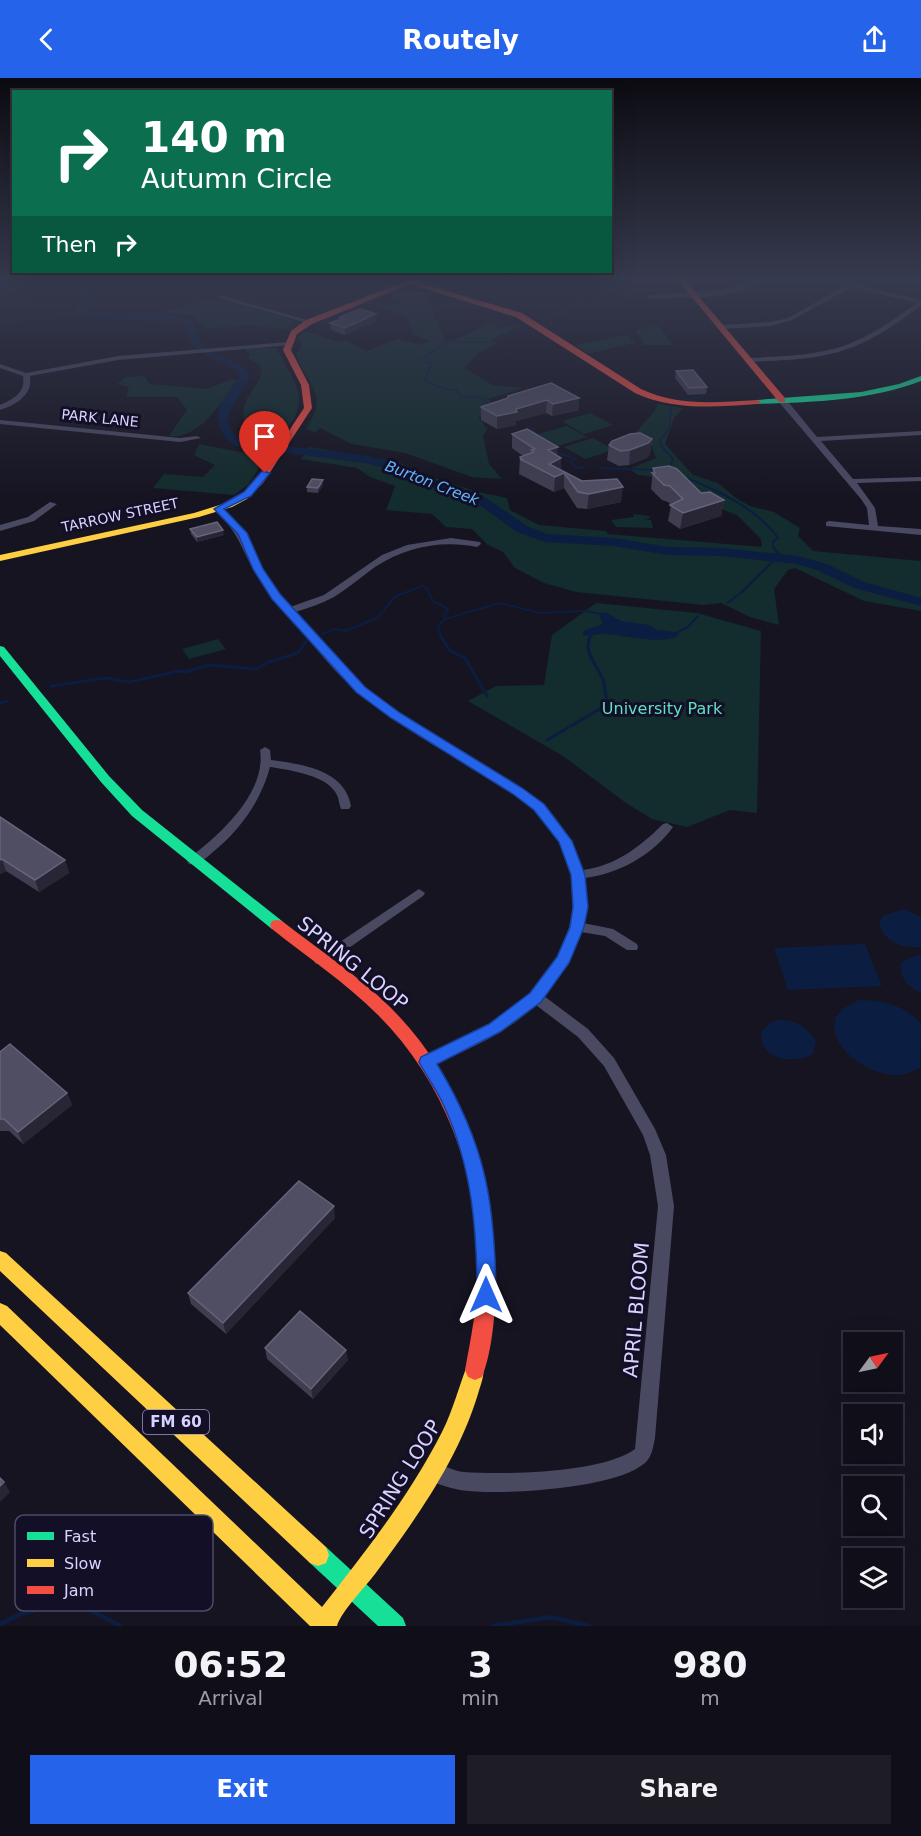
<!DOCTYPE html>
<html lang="en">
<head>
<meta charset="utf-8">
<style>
	body { margin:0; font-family:"DejaVu Sans",sans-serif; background:#1e1d26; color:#f1f3f6; height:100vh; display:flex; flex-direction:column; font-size:22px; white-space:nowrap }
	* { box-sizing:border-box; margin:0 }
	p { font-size:20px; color:#9c9ca2 }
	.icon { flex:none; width:33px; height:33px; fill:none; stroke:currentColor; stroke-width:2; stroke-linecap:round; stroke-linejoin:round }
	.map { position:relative; height:1548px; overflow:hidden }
	.panel { display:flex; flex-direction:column; background:#100f19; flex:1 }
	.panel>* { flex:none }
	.banner { position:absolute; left:12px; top:12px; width:600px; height:183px; border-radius:0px; box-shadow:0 6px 24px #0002,0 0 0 2px #302f38; background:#0b6e4f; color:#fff; overflow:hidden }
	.needle { width:39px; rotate:57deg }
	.tools { position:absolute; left:843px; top:1254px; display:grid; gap:12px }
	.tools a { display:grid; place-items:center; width:60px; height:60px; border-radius:0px; background:#100f19; box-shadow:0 6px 24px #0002,0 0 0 2px #302f38; font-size:30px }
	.pin { position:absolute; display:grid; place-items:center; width:51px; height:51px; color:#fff; margin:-62px -26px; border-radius:50% 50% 50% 0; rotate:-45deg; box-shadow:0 0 6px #0007 }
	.pin .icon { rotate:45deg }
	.me { position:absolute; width:66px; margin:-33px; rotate:0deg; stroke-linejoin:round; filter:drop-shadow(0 0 4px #0008) }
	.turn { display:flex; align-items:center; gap:21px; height:126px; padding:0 30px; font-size:27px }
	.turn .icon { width:78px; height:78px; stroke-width:2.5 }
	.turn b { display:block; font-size:42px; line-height:51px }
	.then { display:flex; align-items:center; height:57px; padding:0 30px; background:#0003; gap:12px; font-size:22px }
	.eta { display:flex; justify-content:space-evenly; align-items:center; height:102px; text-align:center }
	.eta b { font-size:36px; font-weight:800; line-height:42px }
	.button { display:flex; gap:12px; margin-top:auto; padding:12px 30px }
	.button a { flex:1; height:69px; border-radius:0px; background:#2563eb; color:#fff; font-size:24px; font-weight:800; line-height:69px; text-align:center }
	.button a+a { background:#1e1d26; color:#f1f3f6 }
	header { display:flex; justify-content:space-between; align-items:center; height:78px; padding:0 30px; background:#2563eb; color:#fff; font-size:27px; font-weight:800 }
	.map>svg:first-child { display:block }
	.green { fill:#132c2d }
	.water { fill:#0b1e41 }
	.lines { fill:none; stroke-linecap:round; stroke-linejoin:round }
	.stream-far3 { stroke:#0b1e41; stroke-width:1.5 }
	.stream-far2 { stroke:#0b1e41; stroke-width:2 }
	.stream-far1 { stroke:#0b1e41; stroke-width:3 }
	.stream { stroke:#0b1e41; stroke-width:4.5 }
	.river { fill:#0b1e41; fill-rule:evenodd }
	.street { fill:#4a4962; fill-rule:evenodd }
	.fast { fill:#16e098; fill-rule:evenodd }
	.slow { fill:#ffcf43; fill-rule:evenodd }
	.jam { fill:#f24e42; fill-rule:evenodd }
	.wall { fill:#403d50 }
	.shaded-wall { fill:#282635 }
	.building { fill:#504e63; stroke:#66637b; stroke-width:1.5 }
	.route { fill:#2563eb; stroke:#184099; stroke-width:1.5 }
	.labels { text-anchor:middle; stroke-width:6; stroke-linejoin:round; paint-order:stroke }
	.far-street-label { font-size:14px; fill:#d9d4ff; stroke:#130f26 }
	.far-water-label { font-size:15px; font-style:italic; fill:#62b6ff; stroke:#130f26 }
	.shield { fill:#130f26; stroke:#9e99be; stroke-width:1.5 }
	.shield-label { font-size:15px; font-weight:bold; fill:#d9d4ff }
	.park-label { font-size:16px; fill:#5fe0c0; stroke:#130f26 }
	.near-street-label { font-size:20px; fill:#d9d4ff; stroke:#130f26 }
	.key { fill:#130f26; stroke:#4e4a67; stroke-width:1.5 }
	.key-label { font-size:16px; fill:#d9d4ff }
</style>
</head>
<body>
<header><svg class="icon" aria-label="back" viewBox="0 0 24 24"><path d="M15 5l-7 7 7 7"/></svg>Routely<svg class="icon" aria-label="share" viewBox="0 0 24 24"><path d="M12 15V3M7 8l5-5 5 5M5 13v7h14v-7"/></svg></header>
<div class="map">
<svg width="921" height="1548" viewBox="0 0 921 1548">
	<rect width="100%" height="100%" fill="#161421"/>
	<path class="green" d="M 405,212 L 424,214 L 446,263 L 457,261 L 489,245 L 501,250 L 513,246 L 521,248 L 490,262 L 498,265 L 478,275 L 464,290 L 493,307 L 524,310 L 487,321 L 502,331 L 478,339 L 487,351 L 483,358 L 489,386 L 502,401 L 472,399 L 405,375 L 352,366 L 320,350 L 315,354 L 306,351 C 331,313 305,307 296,275 L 300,272 L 302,264 L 298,260 L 305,253 L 339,264 L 345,262 L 367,273 L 398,261 L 421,267 L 430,263 L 413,256 L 406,238 L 381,228 L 399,225 L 391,219 Z
		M 204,223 L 226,223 L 289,241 L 295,245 L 284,252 L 250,247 L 207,251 L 190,237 L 164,234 Z
		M 653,246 L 659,248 L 673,267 L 642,267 L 644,264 L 635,253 Z
		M 627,257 L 635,265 L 591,275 L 587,275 L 575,267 Z
		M 259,270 L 276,270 C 300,314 313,322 276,364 C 259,362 245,365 244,345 C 243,336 243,329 247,321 C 252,309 265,302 260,287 L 248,280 L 250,276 L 245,271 Z
		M 144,298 L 150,306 L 207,311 L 232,301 L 237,302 C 220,325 201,361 169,358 L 187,332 L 177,319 L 126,319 L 129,309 L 117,306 L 126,299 Z
		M 658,326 L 683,330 L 674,340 L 665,366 L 693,397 L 718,405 L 736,420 L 750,428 L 774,434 L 800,450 L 798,458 L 813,473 L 921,483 L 921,533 L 864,523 L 795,490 L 788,492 L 774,511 L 779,547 L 750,539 L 721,525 L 704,527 L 576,514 L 544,505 L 515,490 L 503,474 L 488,467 L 472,451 L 446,449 L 432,436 L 386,432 L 395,408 L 370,399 L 357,390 L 301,381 L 309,369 L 398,384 L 422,396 L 478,414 L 507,420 L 510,432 L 539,447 L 606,453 L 608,456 L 762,469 L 761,461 L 737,437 L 701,424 L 671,401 L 638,397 L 629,391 L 656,380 L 650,364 L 635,355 L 654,334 Z
		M 590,335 L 613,347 L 584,356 L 562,343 Z
		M 567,348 L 587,359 L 558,368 L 538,356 Z
		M 593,360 L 614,372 L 585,381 L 564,369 Z
		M 199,366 L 266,379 L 248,407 L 234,417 L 153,410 L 164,396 L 203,399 L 215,387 L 194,377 Z
		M 633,436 L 649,438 L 650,440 L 644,441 L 651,442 L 653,450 L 616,449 L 611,442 L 634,439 Z
		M 596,525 L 697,535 L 761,553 L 757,735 L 730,732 L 687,749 L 652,741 L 626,725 L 563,678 L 468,623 L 496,608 L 544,607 L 552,557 Z
		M 218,561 L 226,571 L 189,581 L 182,571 Z"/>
	<path class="water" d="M 601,535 L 607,535 L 621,543 L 649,547 L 657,552 L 670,553 L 679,557 C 666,568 624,557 607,556 C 598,555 593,559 583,557 L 583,553 L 603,546 L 600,539 Z
		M 903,831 L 921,839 L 921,869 C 903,871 883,864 879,844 L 883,838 Z
		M 865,866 L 882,908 L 788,912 L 774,870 Z
		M 916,877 L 921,877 L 921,916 C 909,908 898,901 901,885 Z
		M 859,922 C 883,922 905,927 921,946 L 920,990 C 914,992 908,996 902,997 C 878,1000 840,979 835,954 C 834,950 835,945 835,940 L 844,930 Z
		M 781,942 C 797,942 807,950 816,962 L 813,976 C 793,986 760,984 761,954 L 771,944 Z"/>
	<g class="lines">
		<path class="stream-far3" d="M 590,219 L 627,203 L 655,201
			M 0,244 L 82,235
			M 540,244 L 583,223
			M 679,323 L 715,316
			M 491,327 L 484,323 L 484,320 L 461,318 L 456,312 L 445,311 L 424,303 L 432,285 L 423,283 L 424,279 L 447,264 L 491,264 L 530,248
			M 527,347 L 534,352 L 536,358
			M 663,359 L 669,350 L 671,329"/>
		<path class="stream-far2" d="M 664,357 L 660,362 L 661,368 L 673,381 L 669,391
			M 556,374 L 575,381 L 571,384 L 574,389 L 585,390
			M 601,390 L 656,392
			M 682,398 C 715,411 757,430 778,460 L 773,464 L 773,469 L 782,480
			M 727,525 L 741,515 L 777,479
			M 445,541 L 500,525 L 540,535 L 582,533 L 604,536
			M 322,556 L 335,551 L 345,553 L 377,540 L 396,518 L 422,508 L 426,509 L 433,523 L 448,531 L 444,537 L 445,541 L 438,548 L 441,558
			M 674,556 L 688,549 L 698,538"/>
		<path class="stream-far1" d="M 440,557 L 450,573 L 465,580 L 487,618
			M 51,608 L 106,600 L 129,604 L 179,593 L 186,594 L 208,587 L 256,591 L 269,584 L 298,575 L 307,562
			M 0,625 L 7,623
			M 547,662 L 603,629 L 607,622 C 605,616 605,609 603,602 C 598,587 581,574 591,557"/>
		<path class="stream" d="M 0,1546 L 23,1535 L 74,1523 L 120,1548
			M 493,1548 L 551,1539 L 589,1548"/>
		<path class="river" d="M 65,201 L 74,201 L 87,213 L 91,223 L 87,229 L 88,234 L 173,237 L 194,243 C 197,249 196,256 199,261 C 210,279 237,279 250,296 C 245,317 209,343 243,363 L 364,377 L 394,384 L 422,397 L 486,420 L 527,448 L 547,456 L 614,460 L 668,469 L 722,470 L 798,478 L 827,486 L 864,504 L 921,520 L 921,528 L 854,510 L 817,492 L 797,486 L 722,478 L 668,477 L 614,468 L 545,464 L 517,454 L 478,426 L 414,403 L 386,390 L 364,385 L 236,368 C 220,360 213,340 222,324 C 227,315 235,309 239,300 L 240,296 C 220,276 190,283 186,246 L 182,244 L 82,239 L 77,235 L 77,229 L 81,223 L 80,216 Z"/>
		<path class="street" d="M 758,201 L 766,201 C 733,223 687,219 649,221 L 646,219 L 649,217 L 722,212 Z
			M 822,201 L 834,201 L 921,222 L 921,228 C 902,241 883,256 862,265 C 827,282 786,282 748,284 L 745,282 L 748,280 C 785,278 824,278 858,262 C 879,253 898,238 917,225 L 852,209 L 792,242 L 771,248 L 720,251 L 717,249 L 720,247 L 771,244 L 788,240 L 845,208 Z
			M 220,217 L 311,243 L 312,244 L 307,245 L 218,220 Z
			M 288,264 L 290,265 L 290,267 L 118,282 L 30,298 C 33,317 16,327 0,332 L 0,327 C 13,321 26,315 23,298 L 0,290 L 0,286 L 26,295 L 118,278 Z
			M 779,320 L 785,320 L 817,359 L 921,353 L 921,357 L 821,363 L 853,401 L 921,399 L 921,403 L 857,405 L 875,430 L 878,448 L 921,451 L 921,457 L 826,448 L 826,444 L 829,443 L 869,447 L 867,430 L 861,421 L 779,324 Z
			M 0,342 L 180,360 L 197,358 L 201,360 L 180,364 L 0,346 Z
			M 50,424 L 57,426 L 34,443 L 0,453 L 0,447 L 28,439 Z
			M 215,429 L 221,429 L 238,446 L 269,502 L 290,529 L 324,517 L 382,477 L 407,467 L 451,460 L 480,464 L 481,466 L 477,469 C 441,462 406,469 375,489 C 361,499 348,510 334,519 C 321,526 308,530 295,534 C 322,565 348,598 381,623 C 416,649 456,670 494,693 C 510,703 529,713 543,726 C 562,745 575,767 583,792 C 615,788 640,769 663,746 L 667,745 L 673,749 C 653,777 618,796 585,800 L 586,824 L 583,845 L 613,851 L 637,866 L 638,869 L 637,872 L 627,872 L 605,858 L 581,854 C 572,878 560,898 544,918 L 588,951 L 614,980 L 655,1051 L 666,1077 L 674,1128 L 655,1360 C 653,1369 652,1379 645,1385 C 616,1411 498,1418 460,1412 C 448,1410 436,1405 424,1401 L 422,1394 L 424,1387 C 437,1382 451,1393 464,1394 C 505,1397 603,1395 635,1371 L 658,1128 L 650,1077 L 643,1057 L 604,988 L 578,959 L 536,927 C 507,955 468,971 432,988 L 427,990 L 422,988 L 420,984 L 422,980 C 456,964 492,950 521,925 C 580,874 595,787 534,731 C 518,717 499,706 481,695 C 436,668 388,643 350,607 C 334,593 321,576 307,560 C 291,542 274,525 261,504 C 243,478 241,455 215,433 Z
			M 265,669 L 270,672 L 271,682 C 302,686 345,692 351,728 L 349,731 L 341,731 C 339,726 339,721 337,717 C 328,697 289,692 270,689 C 261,723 240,752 213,774 C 206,780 198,788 189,786 L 187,783 L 189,780 C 219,758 267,714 260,672 Z
			M 419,811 L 425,815 L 423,818 L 326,886 L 316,886 L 314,883 L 316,880 Z"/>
		<path class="fast" d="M 921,298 L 921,303 C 868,323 813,324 757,326 L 753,324 L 757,322 L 861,314 L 899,306 Z
			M 0,568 L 4,569 L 109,698 L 142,732 L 282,843 L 284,847 L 282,851 L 272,851 L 132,738 L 101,704 L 0,578 Z
			M 318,1466 L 326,1469 L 403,1540 L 406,1548 L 378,1548 L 310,1485 L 307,1477 L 310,1469 Z"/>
		<path class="slow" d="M 244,416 L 247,417 L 247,421 L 232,429 L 199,439 L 0,483 L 0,477 L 194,435 L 226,425 Z
			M 0,1173 L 6,1175 L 326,1469 L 329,1477 L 326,1485 L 318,1488 L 310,1485 L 0,1193 Z
			M 0,1225 L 7,1228 L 322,1529 C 366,1473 410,1417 442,1354 C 453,1332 459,1308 468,1285 L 475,1282 L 482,1285 C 486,1295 481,1305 478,1316 C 458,1382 416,1441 375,1496 C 365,1509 341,1534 337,1548 L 310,1548 L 0,1247 Z"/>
		<path class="jam" d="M 405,201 L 421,201 L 416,204 L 522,235 L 641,311 C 679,329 717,324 757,322 L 761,324 L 757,326 C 714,329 675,333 635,315 L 516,239 L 410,206 L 312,246 L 297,256 L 291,272 L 309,307 L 312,330 L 263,405 L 247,421 L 241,421 L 241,417 L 257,401 L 304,330 L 301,307 L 283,272 L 291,253 L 306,242 L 404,204 Z
			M 677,201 L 684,201 L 785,320 L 785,324 L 779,324 Z
			M 277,842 L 282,843 C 318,871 357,897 389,928 C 457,995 490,1084 495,1177 C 497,1212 495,1267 482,1299 L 475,1302 L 468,1299 L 465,1292 C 471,1260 477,1229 478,1197 C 481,1101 446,1005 378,937 C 346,905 307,879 272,851 L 270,847 L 272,843 Z"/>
	</g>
	<path class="wall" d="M 340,239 L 376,243 L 345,257 L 331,252 L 330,245 L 340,241 Z
		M 676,293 L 707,309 L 706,316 L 688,317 L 675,300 Z
		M 551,305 L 579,332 L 552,338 L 546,335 L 516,343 L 516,347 L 497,351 L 481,342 L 481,329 L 508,320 L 508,318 Z
		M 512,356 L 561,380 L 561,392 L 621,424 L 587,431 L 577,430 L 564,410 L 554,414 L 519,396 L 520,379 L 523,378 L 512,370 Z
		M 652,361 L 650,376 L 647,380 L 629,387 L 619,388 L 607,382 L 609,367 Z
		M 653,390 L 701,415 L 724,422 L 721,438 L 680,451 L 668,443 L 671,427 L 668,424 L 662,422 L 651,411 Z
		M 323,407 L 318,415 L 307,414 L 307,409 Z
		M 190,451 L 224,457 L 197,464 L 191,456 Z
		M 0,739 L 65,782 L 69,795 L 39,814 L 6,793 L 0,796 Z
		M 0,974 L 67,1015 L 72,1027 L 23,1066 L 9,1053 L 0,1053 Z
		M 335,1140 L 226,1256 L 191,1226 L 188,1215 Z
		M 265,1270 L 348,1282 L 313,1321 L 267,1281 Z"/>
	<path class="shaded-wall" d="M 376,236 L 376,243 L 345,257 L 345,250 Z
		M 579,320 L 579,332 L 552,338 L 553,326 Z
		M 547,322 L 546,335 L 516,343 L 516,347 L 497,351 L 497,338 L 516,331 Z
		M 652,361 L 650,376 L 647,380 L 629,387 L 630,372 Z
		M 558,369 L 557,382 L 561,380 L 561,395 L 549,386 L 548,372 Z
		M 564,395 L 564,410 L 554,414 L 555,399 Z
		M 323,402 L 323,407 L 318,415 L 318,410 Z
		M 623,409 L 621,424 L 587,431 L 589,416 Z
		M 724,422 L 721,438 L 680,451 L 683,435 Z
		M 223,452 L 224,457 L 197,464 L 197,459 Z
		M 2,781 L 6,793 L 0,796 L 0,782 Z
		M 65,782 L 69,795 L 39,814 L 35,802 Z
		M 67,1015 L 72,1027 L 23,1066 L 18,1054 Z
		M 334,1128 L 335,1140 L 226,1256 L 223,1245 Z
		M 346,1272 L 348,1282 L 313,1321 L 311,1311 Z
		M 4,1404 L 10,1414 L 0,1424 L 0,1408 Z"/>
	<path class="building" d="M 360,231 L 376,236 L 345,250 L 330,245 L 343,240 L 340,239 Z
		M 693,292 L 707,309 L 689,310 L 676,293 Z
		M 551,305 L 579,320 L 553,326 L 547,322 L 516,331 L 517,334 L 497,338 L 481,329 L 508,320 L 508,318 Z
		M 527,351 L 558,369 L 548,372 L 561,380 L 549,386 L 582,403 L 617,401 L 623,409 L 589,416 L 578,414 L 564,395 L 555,399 L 520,381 L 522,381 L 520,379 L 534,374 L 531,372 L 535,371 L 512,356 Z
		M 640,355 L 652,361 L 648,365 L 630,372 L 620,373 L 609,367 L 612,363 L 630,356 Z
		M 669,388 L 677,391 L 701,415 L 710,414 L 724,422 L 683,435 L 670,427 L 683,421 L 670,408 L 664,407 L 652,395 L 655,395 L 653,390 Z
		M 312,401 L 323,402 L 318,410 L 307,409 Z
		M 217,444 L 223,452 L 197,459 L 190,451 Z
		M 0,739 L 65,782 L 35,802 L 2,781 L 0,782 Z
		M 10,966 L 67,1015 L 18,1054 L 4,1041 L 0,1041 L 0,974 Z
		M 299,1103 L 334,1128 L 223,1245 L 188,1215 Z
		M 300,1233 L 346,1272 L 311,1311 L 265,1270 Z
		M 0,1400 L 4,1404 L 0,1408 Z"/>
	<linearGradient id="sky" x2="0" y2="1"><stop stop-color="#0c0b12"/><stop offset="0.48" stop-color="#363a4e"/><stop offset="1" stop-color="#363a4e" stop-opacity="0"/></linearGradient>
	<rect width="921" height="418" fill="url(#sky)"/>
	<path class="route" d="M 262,393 L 270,395 L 251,418 L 224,431 L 247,455 L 263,491 L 280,516 L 365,609 L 400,635 L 522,710 L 544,726 L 572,763 L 585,797 L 588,829 L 584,849 L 569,885 L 541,924 L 500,954 L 437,986 C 486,1067 495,1124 496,1217 L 493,1223 L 486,1226 L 480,1223 L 477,1217 C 477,1151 472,1089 444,1028 C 437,1012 427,999 419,984 L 421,979 L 489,946 L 530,915 L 557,879 L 570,849 L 573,829 L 571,797 L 559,764 L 534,732 L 513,716 L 391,640 L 356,614 L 272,521 L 253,491 L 238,456 L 214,431 L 244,414 Z"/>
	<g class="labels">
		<g class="far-street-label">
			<text transform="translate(100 340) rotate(6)" y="5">PARK LANE</text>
			<text transform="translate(120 437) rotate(-12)" y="5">TARROW STREET</text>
		</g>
		<g class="far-water-label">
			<text transform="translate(432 405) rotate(21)" y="5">Burton Creek</text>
		</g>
		<rect class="shield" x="143" y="1332" width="66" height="24" rx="4.5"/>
		<g class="shield-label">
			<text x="176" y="1349">FM 60</text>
		</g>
		<g class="park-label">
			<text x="662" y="636">University Park</text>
		</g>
		<g class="near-street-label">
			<text transform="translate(353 885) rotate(39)" y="7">SPRING LOOP</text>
			<text transform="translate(636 1232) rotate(-85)" y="7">APRIL BLOOM</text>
			<text transform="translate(400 1401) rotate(-58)" y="7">SPRING LOOP</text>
		</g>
	</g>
	<rect x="15" y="1437" width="198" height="96" rx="9" class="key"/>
	<rect x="27" y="1454" width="27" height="8" fill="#16e098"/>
	<rect x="27" y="1481" width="27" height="8" fill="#ffcf43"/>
	<rect x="27" y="1508" width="27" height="8" fill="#f24e42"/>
	<g class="key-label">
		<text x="64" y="1464">Fast</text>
		<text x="64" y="1491">Slow</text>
		<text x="64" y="1518">Jam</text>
	</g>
</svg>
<div class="tools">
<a><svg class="needle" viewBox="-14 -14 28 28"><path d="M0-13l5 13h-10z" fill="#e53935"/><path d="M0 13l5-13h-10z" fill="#9c9ca2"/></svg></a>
<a><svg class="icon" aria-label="sound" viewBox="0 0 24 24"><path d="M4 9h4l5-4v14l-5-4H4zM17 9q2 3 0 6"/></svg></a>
<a><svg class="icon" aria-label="search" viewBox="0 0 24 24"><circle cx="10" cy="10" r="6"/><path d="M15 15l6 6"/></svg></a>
<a><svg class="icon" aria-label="layers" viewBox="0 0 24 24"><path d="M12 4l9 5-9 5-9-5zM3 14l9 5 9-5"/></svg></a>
</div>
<div class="pin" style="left:265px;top:395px;background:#d93025"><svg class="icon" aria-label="arrive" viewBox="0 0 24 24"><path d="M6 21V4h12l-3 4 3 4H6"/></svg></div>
<svg class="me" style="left:486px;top:1217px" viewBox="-20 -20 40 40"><path d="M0-17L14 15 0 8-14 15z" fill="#2563eb" stroke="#fff" stroke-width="4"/></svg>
<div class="banner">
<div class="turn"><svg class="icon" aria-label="right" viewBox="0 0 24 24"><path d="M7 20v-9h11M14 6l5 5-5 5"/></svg><div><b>140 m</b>Autumn Circle</div></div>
<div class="then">Then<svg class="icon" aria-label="right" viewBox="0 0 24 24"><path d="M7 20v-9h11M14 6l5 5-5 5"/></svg></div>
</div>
</div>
<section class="panel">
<div class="eta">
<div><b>06:52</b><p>Arrival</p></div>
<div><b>3</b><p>min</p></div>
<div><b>980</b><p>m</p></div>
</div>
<div class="button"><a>Exit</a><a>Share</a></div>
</section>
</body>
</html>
